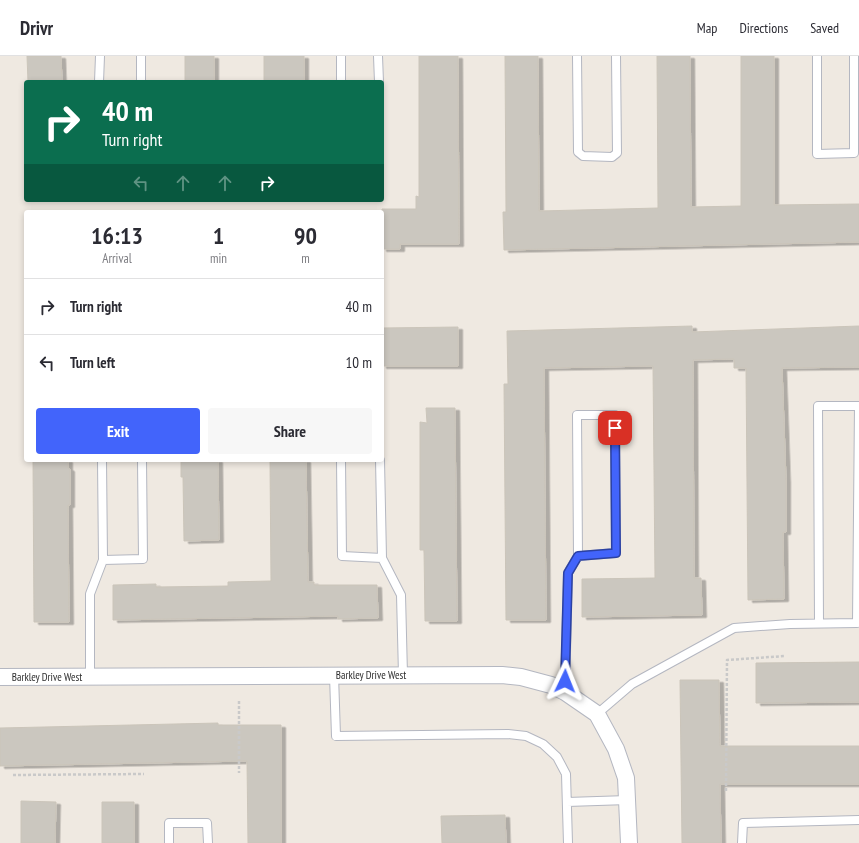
<!DOCTYPE html>
<html lang="en">
<head>
<meta charset="utf-8">
<style>
	body { margin:0; font-family:"PT Sans Narrow",sans-serif; background:#f7f7f7; color:#2b2b33; height:100vh; display:flex; flex-direction:column; font-size:15px; white-space:nowrap }
	* { box-sizing:border-box; margin:0 }
	p { font-size:13px; color:#7c7c81 }
	.icon { flex:none; width:22px; height:22px; fill:none; stroke:currentColor; stroke-width:2; stroke-linecap:round; stroke-linejoin:round }
	.map { position:relative; flex:1; overflow:hidden }
	.sheet { position:absolute; left:24px; top:154px; width:360px; height:252px; display:flex; flex-direction:column; background:#fff; border-radius:4px; box-shadow:0 2px 6px #0003 }
	.sheet>* { flex:none }
	.guide { position:absolute; left:24px; top:24px; width:360px; height:122px; border-radius:4px; box-shadow:0 2px 6px #0003; background:#0b6e4f; color:#fff; overflow:hidden }
	.pin { position:absolute; display:grid; place-items:center; width:34px; height:34px; color:#fff; margin:-17px; border-radius:8px; box-shadow:0 2px 6px #0006 }
	.me { position:absolute; width:44px; margin:-22px; rotate:2deg; stroke-linejoin:round; filter:drop-shadow(0 0 3px #0008) }
	.turn { display:flex; align-items:center; gap:14px; height:84px; padding:0 12px; font-size:18px }
	.turn .icon { width:52px; height:52px; stroke-width:2.5 }
	.turn b { display:block; font-size:28px; line-height:34px }
	.lanes { display:flex; align-items:center; height:38px; padding:0 12px; background:#0003; justify-content:center; gap:20px; direction:ltr }
	.lanes .off { opacity:.35 }
	.eta { display:flex; justify-content:space-evenly; align-items:center; height:68px; text-align:center }
	.eta b { font-size:24px; font-weight:800; line-height:28px }
	.button { display:flex; gap:8px; margin-top:auto; padding:8px 12px }
	.button a { flex:1; height:46px; border-radius:4px; background:#4264fb; color:#fff; font-size:16px; font-weight:800; line-height:46px; text-align:center }
	.button a+a { background:#f7f7f7; color:#2b2b33 }
	ul { padding:0; list-style:none }
	li { display:flex; align-items:center; gap:12px; height:56px; padding:0 12px; border-top:1px solid #e1e1e2 }
	li div { flex:1 }
	li b { display:block; font-size:15px }
	li em { font-style:normal }
	header { display:flex; align-items:center; gap:24px; box-sizing:border-box; height:56px; padding:0 20px; background:#fff; border-bottom:1px solid #e1e1e2 }
	header strong { font-size:19px }
	nav { display:flex; gap:22px; margin-inline-start:auto; font-size:14px }
	.map>svg:first-child { display:block }
	.building { fill:#cbc7bf; stroke:#cbc5ba; filter:url(#shadow) }
	.lines { fill:none; stroke-linecap:round; stroke-linejoin:round }
	.lane-casing { stroke:#b4b7c1; stroke-width:10 }
	.street-casing { stroke:#b4b7c1; stroke-width:18 }
	.path { stroke:#c9c9c9; stroke-width:2.5; stroke-dasharray:3 2; stroke-linecap:butt }
	.lane { stroke:#fff; stroke-width:8 }
	.street { stroke:#fff; stroke-width:16 }
	.route-casing { stroke:#2b41a3; stroke-width:10 }
	.route { stroke:#4264fb; stroke-width:7 }
	.labels { text-anchor:middle; stroke-width:4; stroke-linejoin:round; paint-order:stroke }
	.street-label { font-size:11px; fill:#2e2e2e; stroke:#fff }
</style>
</head>
<body>
<header>
<strong>Drivr</strong>
<nav><a>Map</a><a>Directions</a><a>Saved</a></nav>
</header>
<div class="map">
<svg width="859" height="787" viewBox="0 0 859 787">
	<defs>
		<filter id="shadow"><feDropShadow dx="4.5" dy="2.5" stdDeviation="0" flood-color="#0004"/></filter>
	</defs>
	<rect width="100%" height="100%" fill="#efe9e1"/>
	<path class="building" d="M 27,0 L 61,0 L 62,26 L 28,26 Z
		M 185,0 L 214,0 L 214,26 L 185,26 Z
		M 264,0 L 304,0 L 304,26 L 264,26 Z
		M 419,0 L 458,0 L 459,188 L 400,188 L 400,193 L 382,193 L 382,153 L 416,153 L 416,140 L 419,141 Z
		M 505,0 L 538,0 L 539,155 L 658,152 L 657,0 L 690,0 L 691,151 L 741,150 L 741,0 L 774,0 L 774,149 L 859,148 L 859,186 L 504,194 L 503,156 L 506,156 Z
		M 692,270 L 692,276 L 859,270 L 859,311 L 782,312 L 786,424 L 786,476 L 783,476 L 784,543 L 748,544 L 746,312 L 734,312 L 734,303 L 693,304 L 694,522 L 701,522 L 702,559 L 582,561 L 582,523 L 655,522 L 653,310 L 544,312 L 546,564 L 506,564 L 504,328 L 508,328 L 507,275 Z
		M 458,271 L 458,310 L 382,310 L 382,272 Z
		M 426,352 L 455,352 L 457,565 L 425,565 L 424,494 L 420,494 L 420,366 L 427,367 Z
		M 33,404 L 68,404 L 68,412 L 70,413 L 70,449 L 68,449 L 69,566 L 34,566 Z
		M 181,404 L 218,404 L 219,484 L 184,485 L 183,421 L 181,421 Z
		M 270,404 L 306,404 L 308,526 L 314,526 L 314,529 L 377,529 L 378,562 L 338,563 L 338,560 L 113,564 L 113,529 L 156,528 L 156,531 L 228,530 L 228,526 L 271,525 Z
		M 859,606 L 859,646 L 756,647 L 756,607 Z
		M 680,624 L 719,624 L 720,690 L 859,690 L 859,728 L 720,728 L 721,787 L 682,787 Z
		M 218,667 L 218,669 L 281,669 L 281,787 L 248,787 L 247,705 L 0,710 L 0,672 Z
		M 21,745 L 56,746 L 55,787 L 21,787 Z
		M 102,746 L 134,746 L 134,787 L 102,787 Z
		M 505,759 L 506,787 L 442,787 L 441,760 Z"/>
	<g class="lines">
		<defs>
			<path id="lane" d="M 141,0 L 141,26
				M 341,0 L 341,26
				M 378,0 L 379,26
				M 577,0 L 578,96 L 583,100 L 612,101 L 617,97 L 616,0
				M 817,0 L 817,98 L 854,97 L 854,0
				M 99,26 L 100,0
				M 341,404 L 342,500 L 382,502
				M 380,404 L 382,502 L 401,539 L 403,619
				M 103,504 L 143,503 L 142,404
				M 334,619 L 336,680 L 508,678 L 526,680 L 543,688 L 557,701 L 566,718 L 568,787
				M 90,620 L 90,538 L 103,504 L 102,404
				M 565,636 L 568,517 L 578,500 L 577,359 L 615,359 L 616,497 L 578,500
				M 597,658 L 632,628 L 734,572 L 790,568 L 857,567 L 859,350 L 818,350 L 819,567
				M 567,746 L 628,744
				M 169,787 L 169,767 L 207,767 L 208,787
				M 742,787 L 743,767 L 859,764"/>
			<path id="street" d="M 0,621 L 502,619 L 521,621 L 551,629 L 565,636 L 597,658 L 616,693 L 626,722 L 629,787"/>
		</defs>
		<use href="#lane" class="lane-casing"/>
		<use href="#street" class="street-casing"/>
		<path class="path" d="M 239,645 L 239,717
			M 13,719 L 144,718
			M 726,735 L 727,604 L 785,600"/>
		<use href="#lane" class="lane"/>
		<use href="#street" class="street"/>
	</g>
	<g class="lines">
		<defs>
			<path id="route" d="M 565,625 L 568,517 L 578,500 L 616,497 L 615,372"/>
		</defs>
		<use href="#route" class="route-casing"/>
		<use href="#route" class="route"/>
	</g>
	<g class="labels">
		<g class="street-label">
			<text x="371" y="623">Barkley Drive West</text>
			<text x="47" y="625">Barkley Drive West</text>
		</g>
	</g>
</svg>
<div class="pin" style="left:615px;top:372px;background:#d93025"><svg class="icon" aria-label="arrive" viewBox="0 0 24 24"><path d="M6 21V4h12l-3 4 3 4H6"/></svg></div>
<svg class="me" style="left:565px;top:625px" viewBox="-20 -20 40 40"><path d="M0-17L14 15 0 8-14 15z" fill="#4264fb" stroke="#fff" stroke-width="4"/></svg>
<div class="guide">
<div class="turn"><svg class="icon" aria-label="right" viewBox="0 0 24 24"><path d="M7 20v-9h11M14 6l5 5-5 5"/></svg><div><b>40 m</b>Turn right</div></div>
<div class="lanes"><svg class="icon off" aria-label="left" viewBox="0 0 24 24"><path d="M17 20v-9H6M10 6l-5 5 5 5"/></svg><svg class="icon off" aria-label="ahead" viewBox="0 0 24 24"><path d="M12 20V5M6 11l6-6 6 6"/></svg><svg class="icon off" aria-label="ahead" viewBox="0 0 24 24"><path d="M12 20V5M6 11l6-6 6 6"/></svg><svg class="icon" aria-label="right" viewBox="0 0 24 24"><path d="M7 20v-9h11M14 6l5 5-5 5"/></svg></div>
</div>
<section class="sheet">
<div class="eta">
<div><b>16:13</b><p>Arrival</p></div>
<div><b>1</b><p>min</p></div>
<div><b>90</b><p>m</p></div>
</div>
<ul>
<li><svg class="icon" aria-label="right" viewBox="0 0 24 24"><path d="M7 20v-9h11M14 6l5 5-5 5"/></svg><div><b>Turn right</b></div><em>40 m</em></li>
<li><svg class="icon" aria-label="left" viewBox="0 0 24 24"><path d="M17 20v-9H6M10 6l-5 5 5 5"/></svg><div><b>Turn left</b></div><em>10 m</em></li>
</ul>
<div class="button"><a>Exit</a><a>Share</a></div>
</section>
</div>
</body>
</html>
